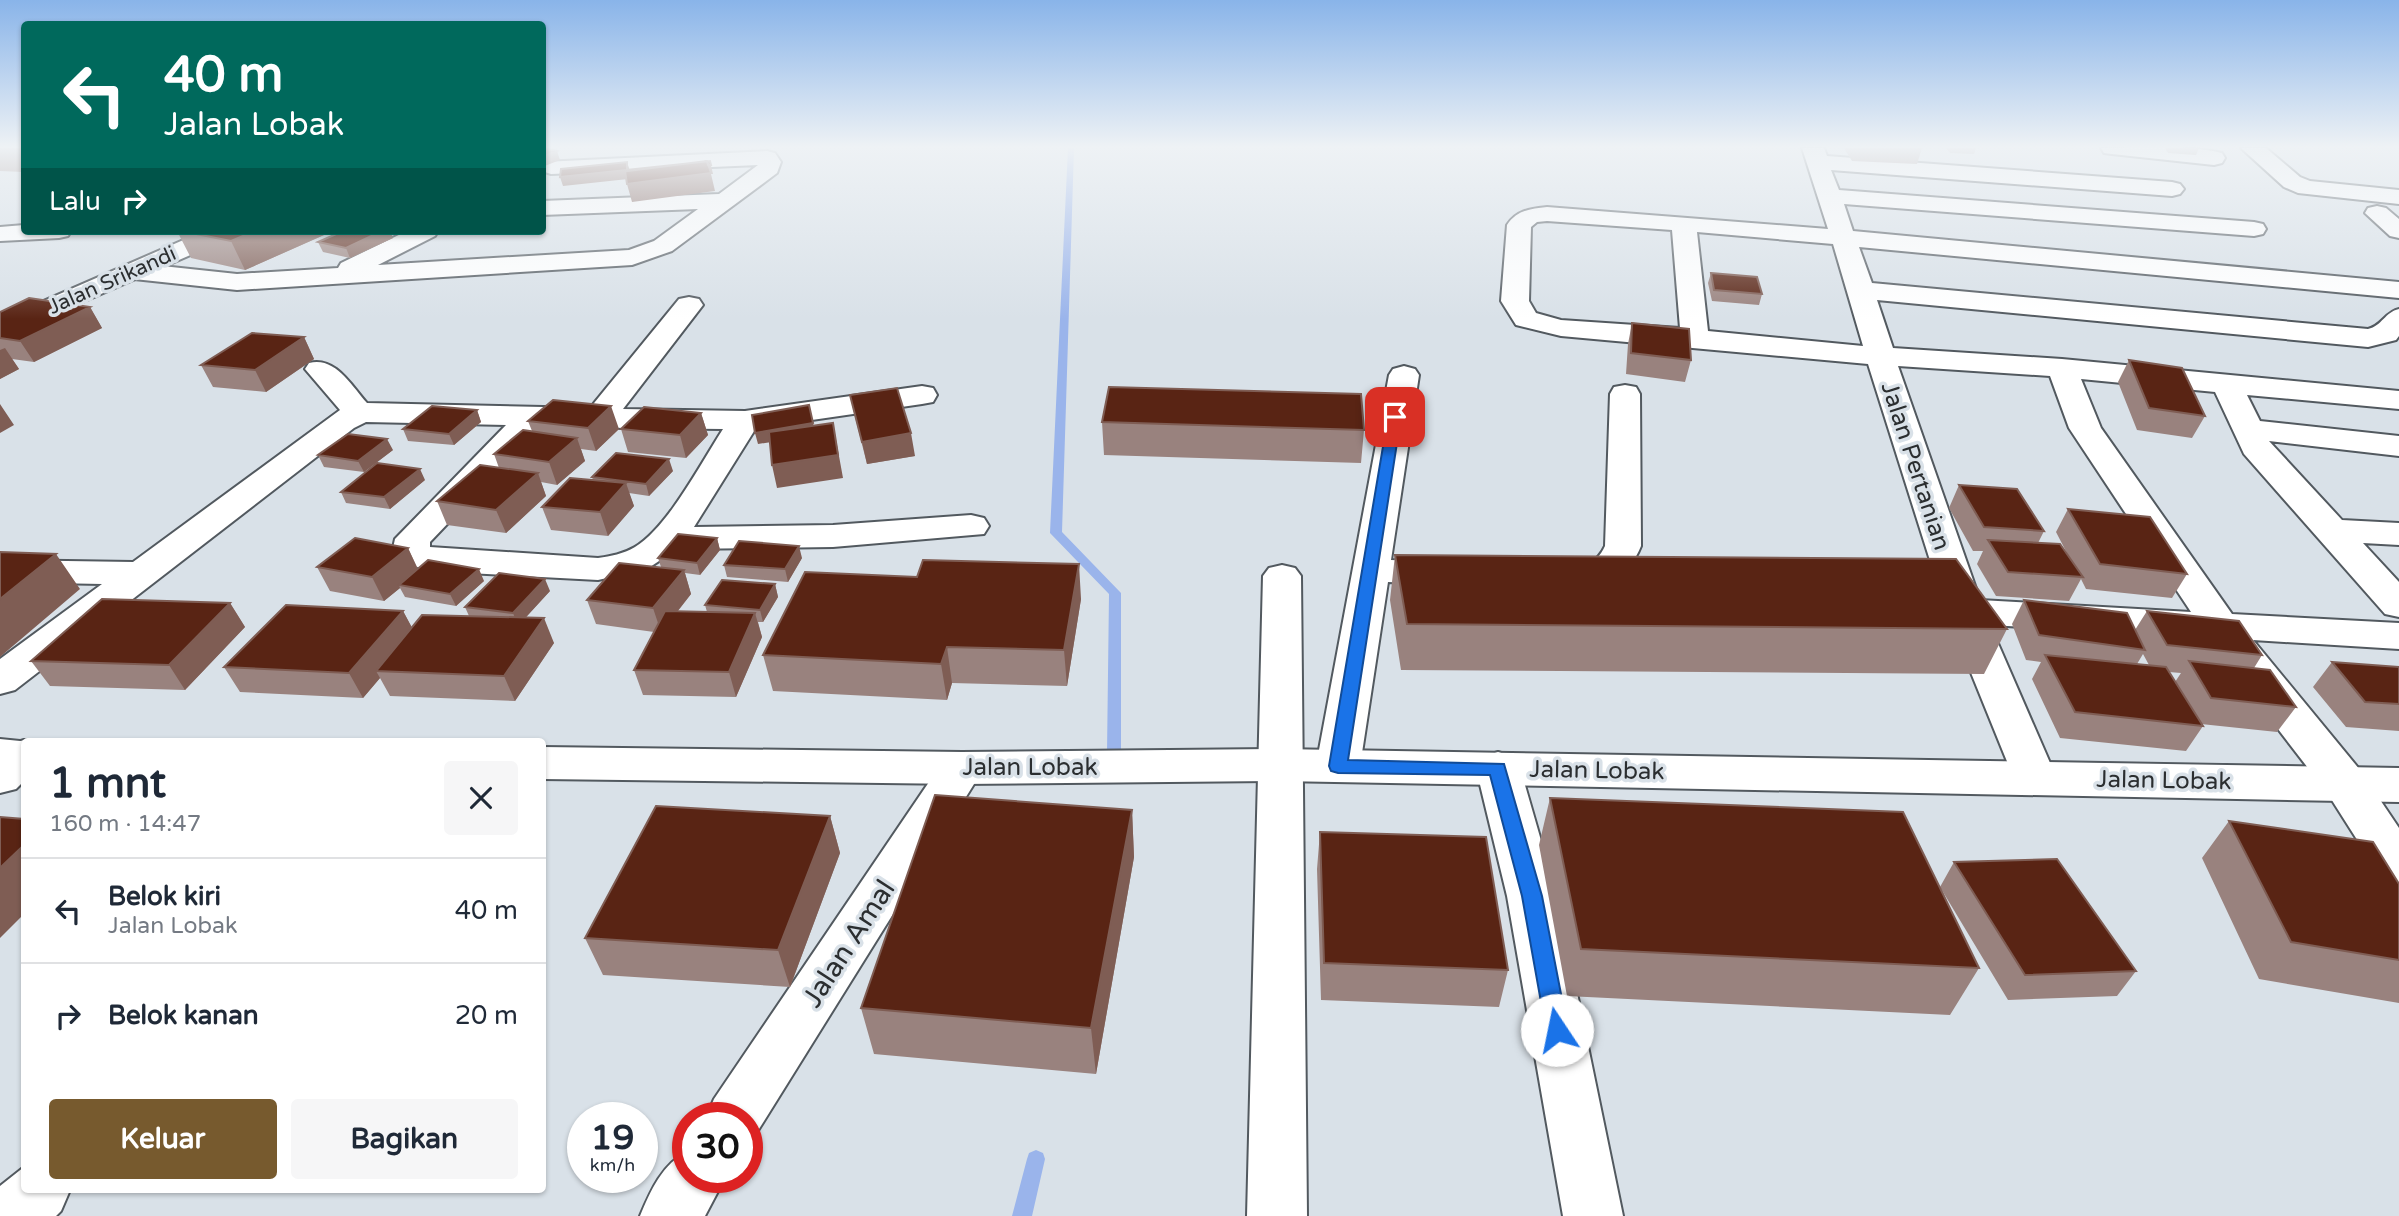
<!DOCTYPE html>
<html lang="id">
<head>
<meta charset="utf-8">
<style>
	body { margin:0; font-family:"Varela Round",sans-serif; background:#f6f6f7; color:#1f2937; height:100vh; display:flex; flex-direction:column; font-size:26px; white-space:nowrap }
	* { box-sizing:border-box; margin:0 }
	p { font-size:23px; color:#747a83 }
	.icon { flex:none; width:38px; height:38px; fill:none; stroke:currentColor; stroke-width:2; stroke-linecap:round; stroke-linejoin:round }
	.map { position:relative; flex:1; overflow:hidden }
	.panel { position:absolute; left:21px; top:738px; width:525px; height:455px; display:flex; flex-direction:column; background:#fff; border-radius:7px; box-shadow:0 2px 5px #0004 }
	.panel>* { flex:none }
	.hud { position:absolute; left:21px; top:21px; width:525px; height:214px; border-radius:7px; box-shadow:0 2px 5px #0004; background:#00695c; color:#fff; overflow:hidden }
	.speed { position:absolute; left:567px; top:1102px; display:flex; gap:14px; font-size:35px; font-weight:700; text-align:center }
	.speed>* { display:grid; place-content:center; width:91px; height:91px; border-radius:50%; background:#fff; box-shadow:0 2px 5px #0004; line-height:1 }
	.speed small { font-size:18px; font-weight:400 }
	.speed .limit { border:10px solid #d22; background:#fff; color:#111 }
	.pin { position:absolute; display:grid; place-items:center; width:60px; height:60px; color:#fff; margin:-30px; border-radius:14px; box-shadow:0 4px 10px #0006 }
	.me { position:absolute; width:77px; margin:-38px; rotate:349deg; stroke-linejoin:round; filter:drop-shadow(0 0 5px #0008) }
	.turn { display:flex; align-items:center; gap:24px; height:147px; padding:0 28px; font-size:32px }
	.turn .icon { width:91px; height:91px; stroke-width:2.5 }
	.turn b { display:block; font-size:49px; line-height:60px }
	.then { display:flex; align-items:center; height:66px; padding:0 28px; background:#0003; gap:14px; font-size:26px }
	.round { display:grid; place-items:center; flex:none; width:74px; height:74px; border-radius:7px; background:#f6f6f7 }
	.head { display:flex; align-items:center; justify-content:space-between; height:119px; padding:0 28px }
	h1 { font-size:42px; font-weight:700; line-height:52px }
	.action { display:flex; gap:14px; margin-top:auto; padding:14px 28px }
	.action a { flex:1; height:80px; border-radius:7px; background:#775a2e; color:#fff; font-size:28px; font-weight:700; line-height:80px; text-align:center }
	.action a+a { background:#f6f6f7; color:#1f2937 }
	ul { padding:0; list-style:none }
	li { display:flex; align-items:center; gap:21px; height:105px; padding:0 28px; border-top:2px solid #e0e1e3 }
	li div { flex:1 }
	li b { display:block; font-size:26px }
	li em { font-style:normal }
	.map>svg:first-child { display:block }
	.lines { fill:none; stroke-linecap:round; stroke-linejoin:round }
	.stream { fill:#9ab4eb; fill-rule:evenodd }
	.minor-casing { stroke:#52595f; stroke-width:4 }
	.major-casing { stroke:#52595f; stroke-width:4 }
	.minor { fill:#fff; fill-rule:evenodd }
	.major { fill:#fff; fill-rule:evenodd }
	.wall { fill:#99827e; fill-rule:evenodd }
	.shaded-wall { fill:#7f5d54 }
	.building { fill:#592414; stroke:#7f5d54; stroke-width:2 }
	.route { fill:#1a73e8; stroke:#114b97; stroke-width:2 }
	.labels { text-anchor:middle; stroke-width:7; stroke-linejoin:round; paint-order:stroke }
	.far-street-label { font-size:21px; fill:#2b2e30; stroke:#d9e1e8 }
	.street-label { font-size:24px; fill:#2b2e30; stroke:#d9e1e8 }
	.near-street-label { font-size:28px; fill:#2b2e30; stroke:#d9e1e8 }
</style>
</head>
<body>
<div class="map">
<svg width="2399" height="1216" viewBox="0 0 2399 1216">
	<rect width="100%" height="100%" fill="#d9e1e8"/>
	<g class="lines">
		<path class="stream" d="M 1068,148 L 1074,148 L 1062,532 L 1121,593 L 1121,753 L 1119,757 L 1109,757 L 1107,753 L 1109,594 L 1050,533 Z
			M 1036,1150 L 1043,1153 L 1045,1159 L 1032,1216 L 1012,1216 L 1027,1159 L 1029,1153 Z"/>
		<defs>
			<path id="minor" d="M 1802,148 L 1824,148 L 1827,156 L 2172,182 L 2180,184 L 2184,189 L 2180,194 L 2172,196 L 1831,170 L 1839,190 L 2254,222 L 2263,224 L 2266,229 L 2263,234 L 2254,236 L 1844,204 L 1853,231 L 2399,282 L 2399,298 L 1859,247 L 1872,283 L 2368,329 C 2382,326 2385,312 2399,309 L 2399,336 L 2396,340 L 2368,347 L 1877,300 L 1893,348 L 2062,359 L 2399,391 L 2399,409 L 2247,395 L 2260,421 L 2399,436 L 2399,456 L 2269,441 L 2342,520 L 2399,523 L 2399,545 L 2363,543 L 2399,582 L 2399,617 L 2385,614 L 2244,454 L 2215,392 L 2081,379 L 2101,428 L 2232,614 L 2399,623 L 2399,649 L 2253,640 L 2360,770 L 2399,828 L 2399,885 L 2382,879 L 2328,794 L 2208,638 L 1990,625 L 2057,779 L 2051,791 L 2035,795 L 2019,791 L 1946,611 L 1868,364 L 1561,336 L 1516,325 L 1501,301 L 1507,225 C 1517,210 1530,209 1547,207 L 1828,229 ZM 1547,221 L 1672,230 L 1680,328 L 1561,320 L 1536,313 L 1529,301 L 1531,227 L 1537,222 ZM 1697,232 L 1833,244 L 1863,346 L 1708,331 ZM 1898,366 L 2050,376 L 2069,428 L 2191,612 L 1980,600 Z
				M 2101,148 C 2141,148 2183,144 2222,153 L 2225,158 L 2222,163 L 2214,165 L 2112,154 L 2104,153 Z
				M 2241,148 L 2266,148 L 2300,177 L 2310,181 L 2399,190 L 2399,204 L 2298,193 L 2284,187 Z
				M 767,151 L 775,153 L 781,162 L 777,173 L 672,251 L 632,265 L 237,290 L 134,279 L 125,277 L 121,271 L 125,265 L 134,263 L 237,274 L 338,268 L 341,263 L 407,231 L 438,231 L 435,236 L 378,265 L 629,250 L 654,241 L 698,209 L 542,215 L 542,201 L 719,194 L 758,165 L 551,174 L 542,171 L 543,162 Z
				M 2377,206 L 2386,208 L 2399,219 L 2399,238 L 2390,236 L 2365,213 L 2368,208 Z
				M 24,225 L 24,231 L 71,231 L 68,236 L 59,238 L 0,241 L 0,227 Z
				M 689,297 L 699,299 L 703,305 L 623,409 L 745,411 L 922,386 L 933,388 L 937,395 L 933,402 L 922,404 L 756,428 L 694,527 L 833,525 L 971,515 L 984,518 L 989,526 L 984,534 L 833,547 L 677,549 L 647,569 L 598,580 L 431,571 L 404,563 L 393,548 L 395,539 L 506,425 L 366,422 L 354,428 L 15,690 L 0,694 L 0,659 L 102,584 L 0,582 L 0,560 L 133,562 L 340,410 L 305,369 L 309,363 C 335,356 351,385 367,403 L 590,408 L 679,299 ZM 540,427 L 723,429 C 701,463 668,527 635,547 C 623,554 611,556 598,558 L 430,547 L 430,542 Z
				M 1404,366 L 1415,369 L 1419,375 L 1391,560 L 1444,562 L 1457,565 L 1463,573 L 1457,581 L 1444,584 L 1388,582 L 1360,766 L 1354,777 L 1338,782 L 1322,777 L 1316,766 L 1389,375 L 1393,369 Z
				M 1625,385 L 1636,387 L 1640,394 L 1641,546 C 1628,579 1595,597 1561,588 L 1555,580 L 1561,572 C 1579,567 1596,566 1605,546 L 1610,394 L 1614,387 Z
				M 1282,565 L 1295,568 L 1301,576 L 1307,1216 L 1247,1216 L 1263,576 L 1269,568 Z
				M 24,740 L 30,742 L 24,742 L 24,781 L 16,789 L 0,793 L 0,752 L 8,745 Z
				M 962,752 L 978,757 L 984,768 L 754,1137 L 747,1140 L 747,1118 L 706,1118 L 714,1099 L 946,757 Z
				M 1498,752 L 1514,757 L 1520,768 L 1557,896 L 1623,1216 L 1563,1216 L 1507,896 L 1476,768 L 1482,757 Z
				M 688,1152 L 688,1178 L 725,1178 L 705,1216 L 640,1216 C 650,1192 663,1162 688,1152 Z
				M 24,1167 L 24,1190 L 70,1190 L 61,1211 L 56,1216 L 0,1216 L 0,1186 Z"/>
			<path id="major" d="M 204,231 L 237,231 L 234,236 L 0,338 L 0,320 Z
				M 0,739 L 30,742 L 24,742 L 24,772 L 0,771 Z
				M 542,747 L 962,752 L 1280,749 L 2399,768 L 2399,802 L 1280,781 L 962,784 L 542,779 Z"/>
		</defs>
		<use href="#minor" class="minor-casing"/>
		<use href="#major" class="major-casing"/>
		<use href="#minor" class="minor"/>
		<use href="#major" class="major"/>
	</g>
	<path class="wall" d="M 0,148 L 24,148 L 24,172 L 0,171 Z
		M 1844,148 L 1922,148 L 1917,164 L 1852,161 Z
		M 1946,148 L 1976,148 L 1974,154 L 1950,153 Z
		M 2165,148 L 2199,148 L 2196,155 L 2168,153 Z
		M 177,231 L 333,231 L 245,270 L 191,258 Z
		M 393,238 L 350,258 L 323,252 L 318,242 Z
		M 1711,273 L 1762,294 L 1759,305 L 1712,301 L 1708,283 Z
		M 90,307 L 102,328 L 34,362 L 12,359 L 19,369 L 0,379 L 0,312 Z
		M 1632,323 L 1691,360 L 1685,382 L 1626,374 L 1628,344 Z
		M 304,337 L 314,359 L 266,392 L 213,387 L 201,365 Z
		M 2129,360 L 2205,416 L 2192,438 L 2137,430 L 2118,382 Z
		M 850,395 L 915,456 L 867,464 L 855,417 Z
		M 477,410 L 481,422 L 454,445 L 408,441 L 403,429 Z
		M 701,413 L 708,435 L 686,458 L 628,452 L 621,429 Z
		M 528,421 L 619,429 L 596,451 L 581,449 L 585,461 L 557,485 L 541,482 L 546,496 L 506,533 L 447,525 L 437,501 L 499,468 L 494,454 L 532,431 Z
		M 1102,422 L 1364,430 L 1361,463 L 1104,455 Z
		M 393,450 L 364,472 L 324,467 L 318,455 Z
		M 673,471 L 649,496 L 629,493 L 634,506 L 608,536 L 551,530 L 542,507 L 593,480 L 592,477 Z
		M 425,480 L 390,509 L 346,503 L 341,492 Z
		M 1959,485 L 2044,531 L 2038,543 L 2071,561 L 2056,532 L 2068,509 L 2187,574 L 2172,598 L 2086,589 L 2081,579 L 2069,601 L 1996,596 L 1977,564 L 1983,551 L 1973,551 L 1949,508 Z
		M 717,538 L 720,550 L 700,575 L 685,573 L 691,594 L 678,611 L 707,612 L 705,605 L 775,584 L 778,597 L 763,622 L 758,622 L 762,637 L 736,697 L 643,695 L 634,670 L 654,632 L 596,624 L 587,600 L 661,567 L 658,558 Z
		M 408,548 L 418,569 L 484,581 L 456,606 L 405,597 L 400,588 L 384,601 L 330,591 L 317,567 Z
		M 1395,555 L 2007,629 L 1984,674 L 1401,670 L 1390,600 Z
		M 802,558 L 788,582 L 727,577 L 724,565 Z
		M 550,591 L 525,618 L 554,643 L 515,701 L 390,696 L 380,678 L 363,698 L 240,692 L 224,667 L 403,611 L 412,628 L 469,616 L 465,607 Z
		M 1081,599 L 1067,686 L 952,683 L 947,700 L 773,691 L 763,655 Z
		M 2024,600 L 2135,630 L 2147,611 L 2262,655 L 2254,668 L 2296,707 L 2277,732 L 2201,724 L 2203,726 L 2186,751 L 2060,738 L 2032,679 L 2041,662 L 2026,660 L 2012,624 ZM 2143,654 L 2149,665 L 2137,664 ZM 2169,672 L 2181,673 L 2175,682 Z
		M 230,603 L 245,627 L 185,690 L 50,686 L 31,661 Z
		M 2332,662 L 2399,667 L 2399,731 L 2346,727 L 2313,687 Z
		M 1550,798 L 1979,968 L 1950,1015 L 1567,996 L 1539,845 Z
		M 1132,810 L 1134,857 L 1096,1074 L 874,1054 L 861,1008 Z
		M 830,816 L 840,853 L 790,987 L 603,975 L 585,938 Z
		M 2229,821 L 2399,884 L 2399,1003 L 2259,979 L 2202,858 Z
		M 1320,832 L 1508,970 L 1499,1007 L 1321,1000 L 1317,869 Z
		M 1954,862 L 2136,971 L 2117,996 L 2008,1000 L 1940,887 Z"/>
	<path class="shaded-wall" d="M 557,151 L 560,160 L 542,167 L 542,157 Z
		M 710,161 L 713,174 L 711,174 L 715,191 L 632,202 L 627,184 L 628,179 L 563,186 L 560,177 L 627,162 L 630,171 Z
		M 255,231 L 333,231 L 245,270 L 231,241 Z
		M 382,231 L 390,231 L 393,238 L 350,258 L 346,248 Z
		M 90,307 L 102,328 L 34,362 L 20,341 Z
		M 304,337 L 314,359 L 266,392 L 255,370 Z
		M 5,348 L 19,369 L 0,379 L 0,350 Z
		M 0,404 L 14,425 L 0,433 Z
		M 611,406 L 619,429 L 596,451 L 588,428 Z
		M 477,410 L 481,422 L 454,445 L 449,434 Z
		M 701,413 L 708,435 L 686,458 L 680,435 Z
		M 813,423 L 816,435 L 758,444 L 755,433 Z
		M 833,423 L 843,478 L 777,488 L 772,465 Z
		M 911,433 L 915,456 L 867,464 L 862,442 Z
		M 577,438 L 585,461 L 557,485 L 549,462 Z
		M 387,439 L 393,450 L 364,472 L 358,461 Z
		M 669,459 L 673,471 L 649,496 L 646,484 Z
		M 420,469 L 425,480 L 390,509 L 384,497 Z
		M 538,473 L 546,496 L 506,533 L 496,510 Z
		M 626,483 L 634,506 L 608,536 L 600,512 Z
		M 717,538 L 720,550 L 700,575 L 697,563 Z
		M 799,546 L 802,558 L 788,582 L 785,569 Z
		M 408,548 L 419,572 L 399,585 L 400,588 L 384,601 L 372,577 Z
		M 56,554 L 80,589 L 0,657 L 0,599 Z
		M 1079,564 L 1081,599 L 1067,686 L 1064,650 Z
		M 479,569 L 484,581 L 456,606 L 450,594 Z
		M 684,570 L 691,594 L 661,632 L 653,608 Z
		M 545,579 L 550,591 L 518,626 L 513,613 Z
		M 775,584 L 778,597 L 763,622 L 760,610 Z
		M 230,603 L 245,627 L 185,690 L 169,665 Z
		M 403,611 L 416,635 L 376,671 L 380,678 L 363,698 L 349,673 Z
		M 755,613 L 762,637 L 736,697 L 729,672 Z
		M 544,618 L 554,643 L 515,701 L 504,676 Z
		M 947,647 L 952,683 L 947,700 L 941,664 Z
		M 1132,810 L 1134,857 L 1096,1074 L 1091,1028 Z
		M 830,816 L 840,853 L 790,987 L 778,950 Z
		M 24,845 L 24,914 L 0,938 L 0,868 Z"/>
	<path class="building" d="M 542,148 L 545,148 L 557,151 L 542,157 Z
		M 707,161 L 711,173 L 627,184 L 625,171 Z
		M 707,161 L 627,171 L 627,170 L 710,161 L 711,165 L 708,165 Z
		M 627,162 L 627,170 L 560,177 L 561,169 Z
		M 181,231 L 255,231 L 231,241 Z
		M 343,231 L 382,231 L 346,248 L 318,242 Z
		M 1711,273 L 1757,277 L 1762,294 L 1714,290 Z
		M 29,298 L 90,307 L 20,341 L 0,338 L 0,312 Z
		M 1632,323 L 1689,329 L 1691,360 L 1631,353 Z
		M 252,333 L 304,337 L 255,370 L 201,365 Z
		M 2129,360 L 2182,368 L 2205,416 L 2149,408 Z
		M 1109,387 L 1361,394 L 1364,430 L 1102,422 Z
		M 897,388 L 911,433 L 862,442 L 850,395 Z
		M 553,400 L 611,406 L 588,428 L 528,421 Z
		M 809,405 L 813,423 L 755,433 L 752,415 Z
		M 432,406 L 477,410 L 449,434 L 403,429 Z
		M 644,407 L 701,413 L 680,435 L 621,429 Z
		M 833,423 L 838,455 L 772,465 L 769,432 Z
		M 523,430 L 577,438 L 549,462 L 494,454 Z
		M 348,434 L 387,439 L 358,461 L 318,455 Z
		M 616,453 L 669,459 L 646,484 L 592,477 Z
		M 377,463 L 420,469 L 384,497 L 341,492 Z
		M 480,465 L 538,473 L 496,510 L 437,501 Z
		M 570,478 L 626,483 L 600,512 L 542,507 Z
		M 1959,485 L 2017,489 L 2044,531 L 1984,527 Z
		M 2068,509 L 2150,517 L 2187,574 L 2100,564 Z
		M 678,534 L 717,538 L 697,563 L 658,558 Z
		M 355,538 L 408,548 L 372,577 L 317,567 Z
		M 1988,540 L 2060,544 L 2083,577 L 2008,572 Z
		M 739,541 L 799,546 L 785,569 L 724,565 Z
		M 0,552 L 56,554 L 0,599 Z
		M 1395,555 L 1956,559 L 2007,629 L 1407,624 Z
		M 428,560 L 479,569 L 450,594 L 399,585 Z
		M 923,560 L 1079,564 L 1064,650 L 947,647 L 941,664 L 763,655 L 805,572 L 917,577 Z
		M 619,563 L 684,570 L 653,608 L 587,600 Z
		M 499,573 L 545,579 L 513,613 L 465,607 Z
		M 722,580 L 775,584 L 760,610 L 705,605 Z
		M 102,599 L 230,603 L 169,665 L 31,661 Z
		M 2024,600 L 2127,613 L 2145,650 L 2039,635 Z
		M 286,605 L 403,611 L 349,673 L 224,667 Z
		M 665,611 L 755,613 L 729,672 L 634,670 Z
		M 2147,611 L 2239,621 L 2262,655 L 2167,645 Z
		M 422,615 L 544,618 L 504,676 L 376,671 Z
		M 2045,655 L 2166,667 L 2203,726 L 2075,712 Z
		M 2189,661 L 2270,670 L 2296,707 L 2211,698 Z
		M 2332,662 L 2399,667 L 2399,704 L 2365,702 Z
		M 935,795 L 1132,810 L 1091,1028 L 861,1008 Z
		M 1550,798 L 1903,812 L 1979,968 L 1581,949 Z
		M 656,806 L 830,816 L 778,950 L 585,938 Z
		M 0,817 L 24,819 L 24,845 L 0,868 Z
		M 2229,821 L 2373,842 L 2399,884 L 2399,960 L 2291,942 Z
		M 1320,832 L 1486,837 L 1508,970 L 1324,963 Z
		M 2057,859 L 2136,971 L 2025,975 L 1954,862 Z"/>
	<linearGradient id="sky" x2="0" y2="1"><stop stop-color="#89b4e9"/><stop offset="0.46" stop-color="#eef2f5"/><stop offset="1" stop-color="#eef2f5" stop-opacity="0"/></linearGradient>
	<rect width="2399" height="319" fill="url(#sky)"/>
	<path class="route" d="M 1395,413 L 1401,417 L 1348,760 L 1504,764 L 1542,896 L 1568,1030 L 1565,1036 L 1557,1039 L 1549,1036 L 1546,1030 L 1522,896 L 1490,775 L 1338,773 L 1331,771 L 1329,766 L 1388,417 Z"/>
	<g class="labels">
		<g class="far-street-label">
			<text transform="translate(112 280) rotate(-24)" y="7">Jalan Srikandi</text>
		</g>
		<g class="street-label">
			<text transform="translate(1916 466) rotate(72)" y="8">Jalan Pertanian</text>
			<text x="1030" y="775">Jalan Lobak</text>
			<text transform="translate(1597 770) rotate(1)" y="8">Jalan Lobak</text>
			<text transform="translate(2164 780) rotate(1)" y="8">Jalan Lobak</text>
		</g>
		<g class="near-street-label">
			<text transform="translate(848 943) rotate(-57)" y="10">Jalan Amal</text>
		</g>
	</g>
</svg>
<div class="speed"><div>19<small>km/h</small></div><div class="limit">30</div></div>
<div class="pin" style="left:1395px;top:417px;background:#d93025"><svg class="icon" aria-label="arrive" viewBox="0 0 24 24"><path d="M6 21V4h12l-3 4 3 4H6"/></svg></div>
<svg class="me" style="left:1557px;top:1030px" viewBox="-20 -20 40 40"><circle r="19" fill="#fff"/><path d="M0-13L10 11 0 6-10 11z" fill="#1a73e8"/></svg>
<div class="hud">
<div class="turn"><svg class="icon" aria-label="left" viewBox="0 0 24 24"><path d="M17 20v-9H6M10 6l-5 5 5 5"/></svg><div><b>40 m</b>Jalan Lobak</div></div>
<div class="then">Lalu<svg class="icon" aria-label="right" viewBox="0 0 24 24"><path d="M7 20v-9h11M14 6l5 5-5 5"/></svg></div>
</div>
<section class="panel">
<div class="head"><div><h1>1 mnt</h1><p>160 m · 14:47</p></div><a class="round"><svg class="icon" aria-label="close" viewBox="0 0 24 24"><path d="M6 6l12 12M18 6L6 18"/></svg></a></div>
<ul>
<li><svg class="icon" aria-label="left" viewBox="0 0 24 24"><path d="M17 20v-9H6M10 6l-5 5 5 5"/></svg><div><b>Belok kiri</b><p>Jalan Lobak</p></div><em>40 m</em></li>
<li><svg class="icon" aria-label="right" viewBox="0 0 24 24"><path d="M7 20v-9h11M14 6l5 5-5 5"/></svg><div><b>Belok kanan</b></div><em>20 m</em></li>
</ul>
<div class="action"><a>Keluar</a><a>Bagikan</a></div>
</section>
</div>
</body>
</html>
